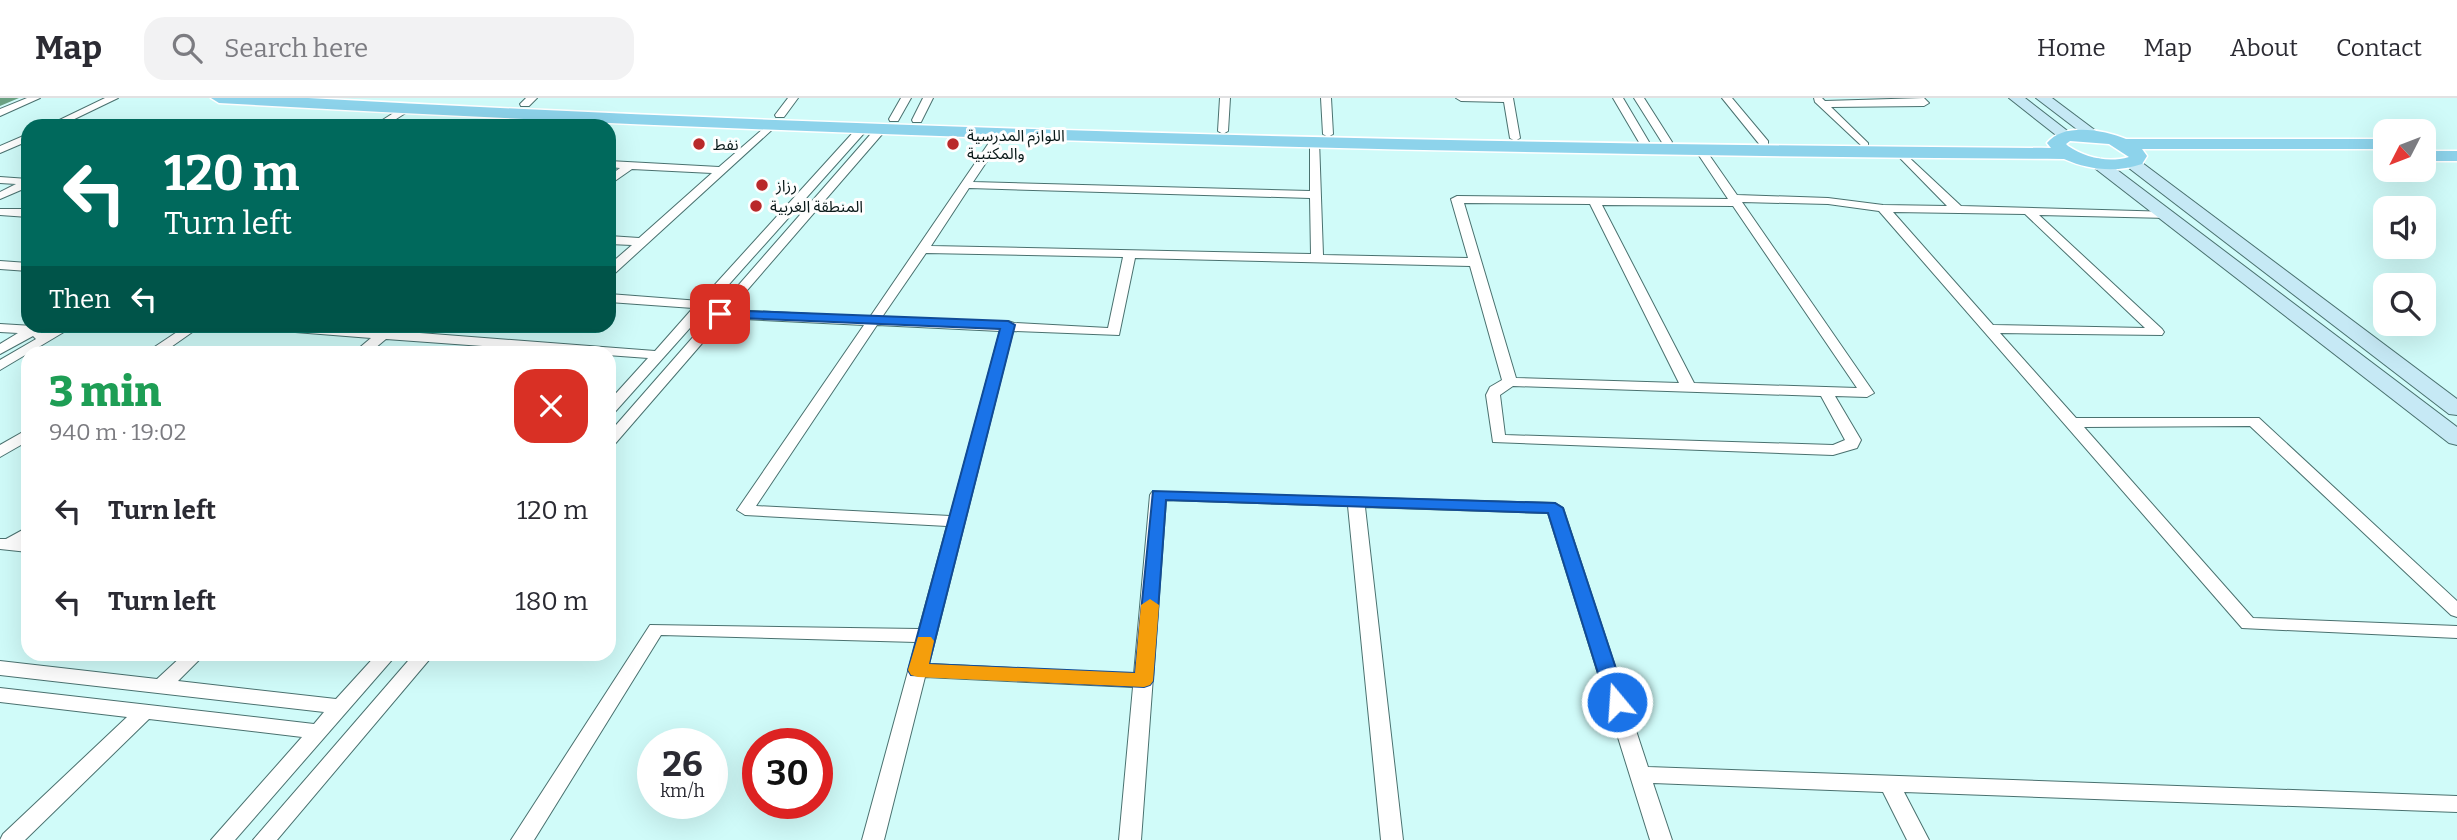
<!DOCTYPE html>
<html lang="en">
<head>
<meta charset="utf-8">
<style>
	body { margin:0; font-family:Bitter,"Noto Sans Arabic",serif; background:#f2f2f3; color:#2b2b33; height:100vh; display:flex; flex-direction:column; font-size:26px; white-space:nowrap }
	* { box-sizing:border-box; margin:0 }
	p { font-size:23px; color:#7c7c81 }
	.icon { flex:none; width:38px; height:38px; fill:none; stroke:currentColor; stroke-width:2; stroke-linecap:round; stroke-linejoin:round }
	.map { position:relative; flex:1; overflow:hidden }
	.panel { position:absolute; left:21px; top:248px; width:595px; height:315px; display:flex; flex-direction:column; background:#fff; border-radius:21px; box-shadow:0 7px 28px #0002 }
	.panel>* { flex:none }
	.top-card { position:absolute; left:21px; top:21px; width:595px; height:214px; border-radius:21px; box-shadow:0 7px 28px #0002; background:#00695c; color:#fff; overflow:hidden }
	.needle { width:46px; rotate:228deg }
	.controls { position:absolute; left:2373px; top:21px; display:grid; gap:14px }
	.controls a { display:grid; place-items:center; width:63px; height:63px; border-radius:14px; background:#fff; box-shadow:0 7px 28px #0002; font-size:35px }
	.speed { position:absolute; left:637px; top:630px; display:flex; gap:14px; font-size:35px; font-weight:700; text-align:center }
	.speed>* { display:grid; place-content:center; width:91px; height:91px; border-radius:50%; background:#fff; box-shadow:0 7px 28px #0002; line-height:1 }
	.speed small { font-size:18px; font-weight:400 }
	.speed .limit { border:10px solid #d22; background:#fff; color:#111 }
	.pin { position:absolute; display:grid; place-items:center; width:60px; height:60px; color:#fff; margin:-30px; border-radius:14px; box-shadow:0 4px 10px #0006 }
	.me { position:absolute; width:77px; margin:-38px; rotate:342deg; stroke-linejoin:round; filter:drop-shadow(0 0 5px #0008) }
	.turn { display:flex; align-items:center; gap:24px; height:147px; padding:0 28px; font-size:32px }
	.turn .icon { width:91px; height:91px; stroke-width:2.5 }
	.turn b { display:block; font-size:49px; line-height:60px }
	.then { display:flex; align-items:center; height:66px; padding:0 28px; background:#0003; gap:14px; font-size:26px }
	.round { display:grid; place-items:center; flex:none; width:74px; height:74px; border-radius:21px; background:#f2f2f3 }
	.head { display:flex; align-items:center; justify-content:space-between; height:119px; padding:0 28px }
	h1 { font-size:42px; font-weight:800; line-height:52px; color:#1e9e55 }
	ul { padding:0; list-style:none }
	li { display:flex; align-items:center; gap:21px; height:91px; padding:0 28px }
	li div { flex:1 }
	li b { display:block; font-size:26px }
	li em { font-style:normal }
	header { display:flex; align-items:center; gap:42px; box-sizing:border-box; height:98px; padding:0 35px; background:#fff; border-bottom:2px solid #e1e1e2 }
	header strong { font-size:33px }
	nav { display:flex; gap:38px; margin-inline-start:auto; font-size:24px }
	.search { width:490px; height:63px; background:#f2f2f3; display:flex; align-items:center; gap:18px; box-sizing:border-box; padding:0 24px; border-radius:21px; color:#7c7c81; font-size:26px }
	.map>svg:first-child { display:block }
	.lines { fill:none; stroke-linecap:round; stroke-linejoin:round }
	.street-casing { stroke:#4a716f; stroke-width:2 }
	.secondary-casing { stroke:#4a716f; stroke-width:2 }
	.primary-casing { stroke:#fff; stroke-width:3 }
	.street { fill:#fff; fill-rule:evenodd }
	.secondary { fill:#c6e9f5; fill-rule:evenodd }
	.primary { fill:#8dd3eb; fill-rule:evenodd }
	.shaded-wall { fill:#6aa182 }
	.route { fill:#1a73e8; stroke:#114b97; stroke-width:2 }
	.slow { fill:#f59e0b }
	.poi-dot { fill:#b9292a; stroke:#fefefe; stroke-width:2.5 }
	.labels { text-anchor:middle; stroke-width:6; stroke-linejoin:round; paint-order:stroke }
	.far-poi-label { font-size:16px; fill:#091919; stroke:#fefefe; text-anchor:start }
</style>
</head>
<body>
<header>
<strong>Map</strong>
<div class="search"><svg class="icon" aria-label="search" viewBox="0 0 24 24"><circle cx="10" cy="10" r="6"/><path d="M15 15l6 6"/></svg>Search here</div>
<nav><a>Home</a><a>Map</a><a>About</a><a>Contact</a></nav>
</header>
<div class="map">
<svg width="2457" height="742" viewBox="0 0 2457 742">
	<rect width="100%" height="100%" fill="#d0fbf9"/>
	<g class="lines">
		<defs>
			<path id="street" d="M 27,0 L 40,0 L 0,18 L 0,11 Z
				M 105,0 L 118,0 L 60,28 L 47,28 Z
				M 526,0 L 537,0 L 529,8 L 521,8 L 520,6 Z
				M 788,0 L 798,0 L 784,19 L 776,19 L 775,17 Z
				M 901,0 L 911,0 L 898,23 L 890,23 L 889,21 Z
				M 923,0 L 933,0 L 921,24 L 913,24 L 912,22 Z
				M 1220,0 L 1230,0 L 1228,33 L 1223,36 L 1218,33 Z
				M 1321,0 L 1331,0 L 1333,36 L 1328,39 L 1323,36 Z
				M 1456,0 L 1513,0 L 1520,40 L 1515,43 L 1510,40 L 1504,4 L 1461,3 Z
				M 1613,0 L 1623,0 L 1649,44 L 1648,46 L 1640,46 Z
				M 1634,0 L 1644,0 L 1672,44 L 1671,46 L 1663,46 Z
				M 1722,0 L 1732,0 L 1768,43 L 1768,47 L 1760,47 Z
				M 1814,0 L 1822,0 L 1825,3 L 1924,0 L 1929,5 L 1924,8 L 1831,9 L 1868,45 L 1868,49 L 1864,50 L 1815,4 Z
				M 403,9 L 412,11 L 385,28 L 373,28 Z
				M 506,15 L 515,17 L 500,28 L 488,28 Z
				M 771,24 L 776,27 L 775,29 L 613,177 L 609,178 L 609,167 L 632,147 L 609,146 L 609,138 L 639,140 L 712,75 L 632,71 L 609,87 L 609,78 L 620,70 L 609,69 L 609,63 L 719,69 Z
				M 862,28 L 867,31 L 866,33 L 614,315 L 609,316 L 609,303 L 648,260 L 386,241 L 368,256 L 352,256 L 371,240 L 270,232 L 263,228 L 318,228 L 380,232 L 387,229 L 394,233 L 655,253 L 693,210 L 609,204 L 609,196 L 700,203 L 858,29 Z
				M 880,29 L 885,32 L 884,34 L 730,212 L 870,219 L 997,33 L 1001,32 L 1006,35 L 973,84 L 1310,93 L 1310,44 L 1319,42 L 1323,157 L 1468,160 L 1451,101 L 1457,98 L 1728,101 L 1696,53 L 1701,50 L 1705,51 L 1737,97 L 1828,100 L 1883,107 L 1947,108 L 1897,57 L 1897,53 L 1901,52 L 1961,108 L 2172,114 L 2174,116 L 2168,120 L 2039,117 L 2162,231 L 2164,234 L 2162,237 L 2000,235 L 2076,320 L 2259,320 L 2457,503 L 2457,519 L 2451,517 L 2250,328 L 2084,329 L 2253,520 L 2457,528 L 2457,540 L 2242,530 L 1879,113 L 1828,106 L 1742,104 L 1874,295 L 1867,299 L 1835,298 L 1861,342 L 1857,350 L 1833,357 L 1493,344 L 1486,297 L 1490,289 L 1502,282 L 1470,168 L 1135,160 L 1119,237 L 1013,233 L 929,566 L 1134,576 L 1150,397 L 1152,394 L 1555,405 L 1563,410 L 1648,669 L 2457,698 L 2457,714 L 1904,694 L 1929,742 L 1907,742 L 1883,694 L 1653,685 L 1672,742 L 1650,742 L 1548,415 L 1365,409 L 1403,742 L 1381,742 L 1348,408 L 1166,402 L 1141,742 L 1119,742 L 1133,589 L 925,579 L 884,742 L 862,742 L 916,544 L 661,537 L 534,742 L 511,742 L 650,527 L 919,531 L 947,428 L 745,417 L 737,412 L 864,227 L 724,220 L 614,347 L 609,349 L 609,335 L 876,30 ZM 969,90 L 1310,100 L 1311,156 L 931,148 ZM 1464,105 L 1590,106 L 1679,285 L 1516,280 ZM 1602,107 L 1733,108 L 1857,290 L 1694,285 ZM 1893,114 L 2025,116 L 2145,230 L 1993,227 ZM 926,155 L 1123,159 L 1108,230 L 1014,225 L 1008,223 L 1003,225 L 882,219 ZM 877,227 L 1000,233 L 950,418 L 756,408 ZM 1513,288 L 1821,298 L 1845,342 L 1833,347 L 1505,337 L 1500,297 Z
				M 28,36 L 28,43 L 0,55 L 0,48 Z
				M 0,79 L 28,81 L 28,89 L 0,101 L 0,94 L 16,86 L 0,85 Z
				M 0,111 L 28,111 L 28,119 L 0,117 Z
				M 0,163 L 28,165 L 28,173 L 0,171 Z
				M 0,226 L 33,228 L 46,235 L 58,228 L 74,228 L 0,272 L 0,262 L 36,241 L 33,238 L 0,256 L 0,246 L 18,235 L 0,234 Z
				M 186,228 L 201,228 L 161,256 L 144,256 Z
				M 28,331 L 28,343 L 0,359 L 0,347 Z
				M 28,429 L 28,442 L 26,443 L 28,444 L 28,454 L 0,451 L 0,441 L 6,441 Z
				M 184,556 L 205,556 L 178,583 L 336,601 L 377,556 L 397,556 L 235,742 L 211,742 L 302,639 L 149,621 L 25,742 L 0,742 L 3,736 L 127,619 L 0,604 L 0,590 L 314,626 L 324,614 L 0,577 L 0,563 L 157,581 Z
				M 414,556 L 434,556 L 277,742 L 253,742 Z"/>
			<path id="secondary" d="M 2009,0 L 2025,0 L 2074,38 L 2071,41 L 2061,41 Z
				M 2036,0 L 2052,0 L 2104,39 L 2101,42 L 2091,42 Z
				M 2131,59 L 2137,61 L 2457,301 L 2457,317 L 2449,316 L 2125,67 L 2123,64 Z
				M 2098,60 L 2104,62 L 2457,329 L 2457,347 L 2449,345 L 2092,68 L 2090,65 L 2092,62 Z"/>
			<path id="primary" d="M 211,0 L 308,0 C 889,32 1470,46 2051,50 L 2047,45 C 2064,24 2104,32 2126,41 L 2385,41 L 2385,51 L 2142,51 L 2147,58 L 2142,66 C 2116,75 2089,72 2064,61 C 1448,57 834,40 219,5 ZM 2070,43 L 2109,46 L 2129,59 C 2108,65 2086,60 2068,48 L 2066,46 Z
				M 2424,53 L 2457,53 L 2457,63 L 2424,63 Z"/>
		</defs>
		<use href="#street" class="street-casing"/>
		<use href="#secondary" class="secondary-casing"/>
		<use href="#primary" class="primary-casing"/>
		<use href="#street" class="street"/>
		<use href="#secondary" class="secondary"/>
		<use href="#primary" class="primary"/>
	</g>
	<path class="shaded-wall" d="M 0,0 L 19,0 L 0,8 Z"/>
	<path class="route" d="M 720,212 L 1008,223 L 1015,227 L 929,566 L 1135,575 L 1153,393 L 1555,405 L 1563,410 L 1627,604 L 1624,609 L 1610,609 L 1607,604 L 1548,415 L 1166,402 L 1153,583 L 1150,587 L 1144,589 L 911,577 L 908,572 L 1000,231 L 715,219 L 713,216 Z"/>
	<path class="slow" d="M 1150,501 L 1159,507 L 1153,583 L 1150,587 L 1144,589 L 918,579 L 911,577 L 908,572 L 918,539 L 931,539 L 934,543 L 929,566 L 1135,575 L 1141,507 Z"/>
	<g class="poi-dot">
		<circle cx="699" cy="46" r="7"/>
		<circle cx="953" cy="46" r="7"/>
		<circle cx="762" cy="87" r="7"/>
		<circle cx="756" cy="108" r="7"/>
	</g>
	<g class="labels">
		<g class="far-poi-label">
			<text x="967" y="43">اللوازم المدرسية<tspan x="967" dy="18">والمكتبية</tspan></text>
			<text x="713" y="52">نفط</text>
			<text x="776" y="93">رزاز</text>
			<text x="770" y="114">المنطقة الغربية</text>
		</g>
	</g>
</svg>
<div class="controls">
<a><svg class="needle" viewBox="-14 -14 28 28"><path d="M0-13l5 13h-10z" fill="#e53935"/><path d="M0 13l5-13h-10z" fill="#7c7c81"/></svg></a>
<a><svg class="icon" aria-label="sound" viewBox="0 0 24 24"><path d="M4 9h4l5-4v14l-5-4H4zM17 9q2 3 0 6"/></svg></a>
<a><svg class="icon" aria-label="search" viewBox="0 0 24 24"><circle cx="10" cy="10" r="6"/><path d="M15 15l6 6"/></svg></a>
</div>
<div class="speed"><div>26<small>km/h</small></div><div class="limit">30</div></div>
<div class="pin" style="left:720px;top:216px;background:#d93025"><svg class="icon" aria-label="arrive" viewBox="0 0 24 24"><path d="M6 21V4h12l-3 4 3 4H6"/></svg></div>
<svg class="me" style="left:1617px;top:604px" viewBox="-20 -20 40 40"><circle r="17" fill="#1a73e8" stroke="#fff" stroke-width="3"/><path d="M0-11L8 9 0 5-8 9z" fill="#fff"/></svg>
<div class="top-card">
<div class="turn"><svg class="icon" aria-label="left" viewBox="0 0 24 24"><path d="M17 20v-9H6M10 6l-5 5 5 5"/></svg><div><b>120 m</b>Turn left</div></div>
<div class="then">Then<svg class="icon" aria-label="left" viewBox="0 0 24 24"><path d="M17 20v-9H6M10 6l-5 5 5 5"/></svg></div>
</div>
<section class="panel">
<div class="head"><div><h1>3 min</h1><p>940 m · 19:02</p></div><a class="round" style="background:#d93025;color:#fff"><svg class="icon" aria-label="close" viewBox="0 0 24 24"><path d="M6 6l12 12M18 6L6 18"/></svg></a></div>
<ul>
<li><svg class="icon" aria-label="left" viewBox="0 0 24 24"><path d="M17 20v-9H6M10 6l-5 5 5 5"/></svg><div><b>Turn left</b></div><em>120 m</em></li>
<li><svg class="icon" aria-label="left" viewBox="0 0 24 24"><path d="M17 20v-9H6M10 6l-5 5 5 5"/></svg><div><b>Turn left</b></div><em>180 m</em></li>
</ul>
</section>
</div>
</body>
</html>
